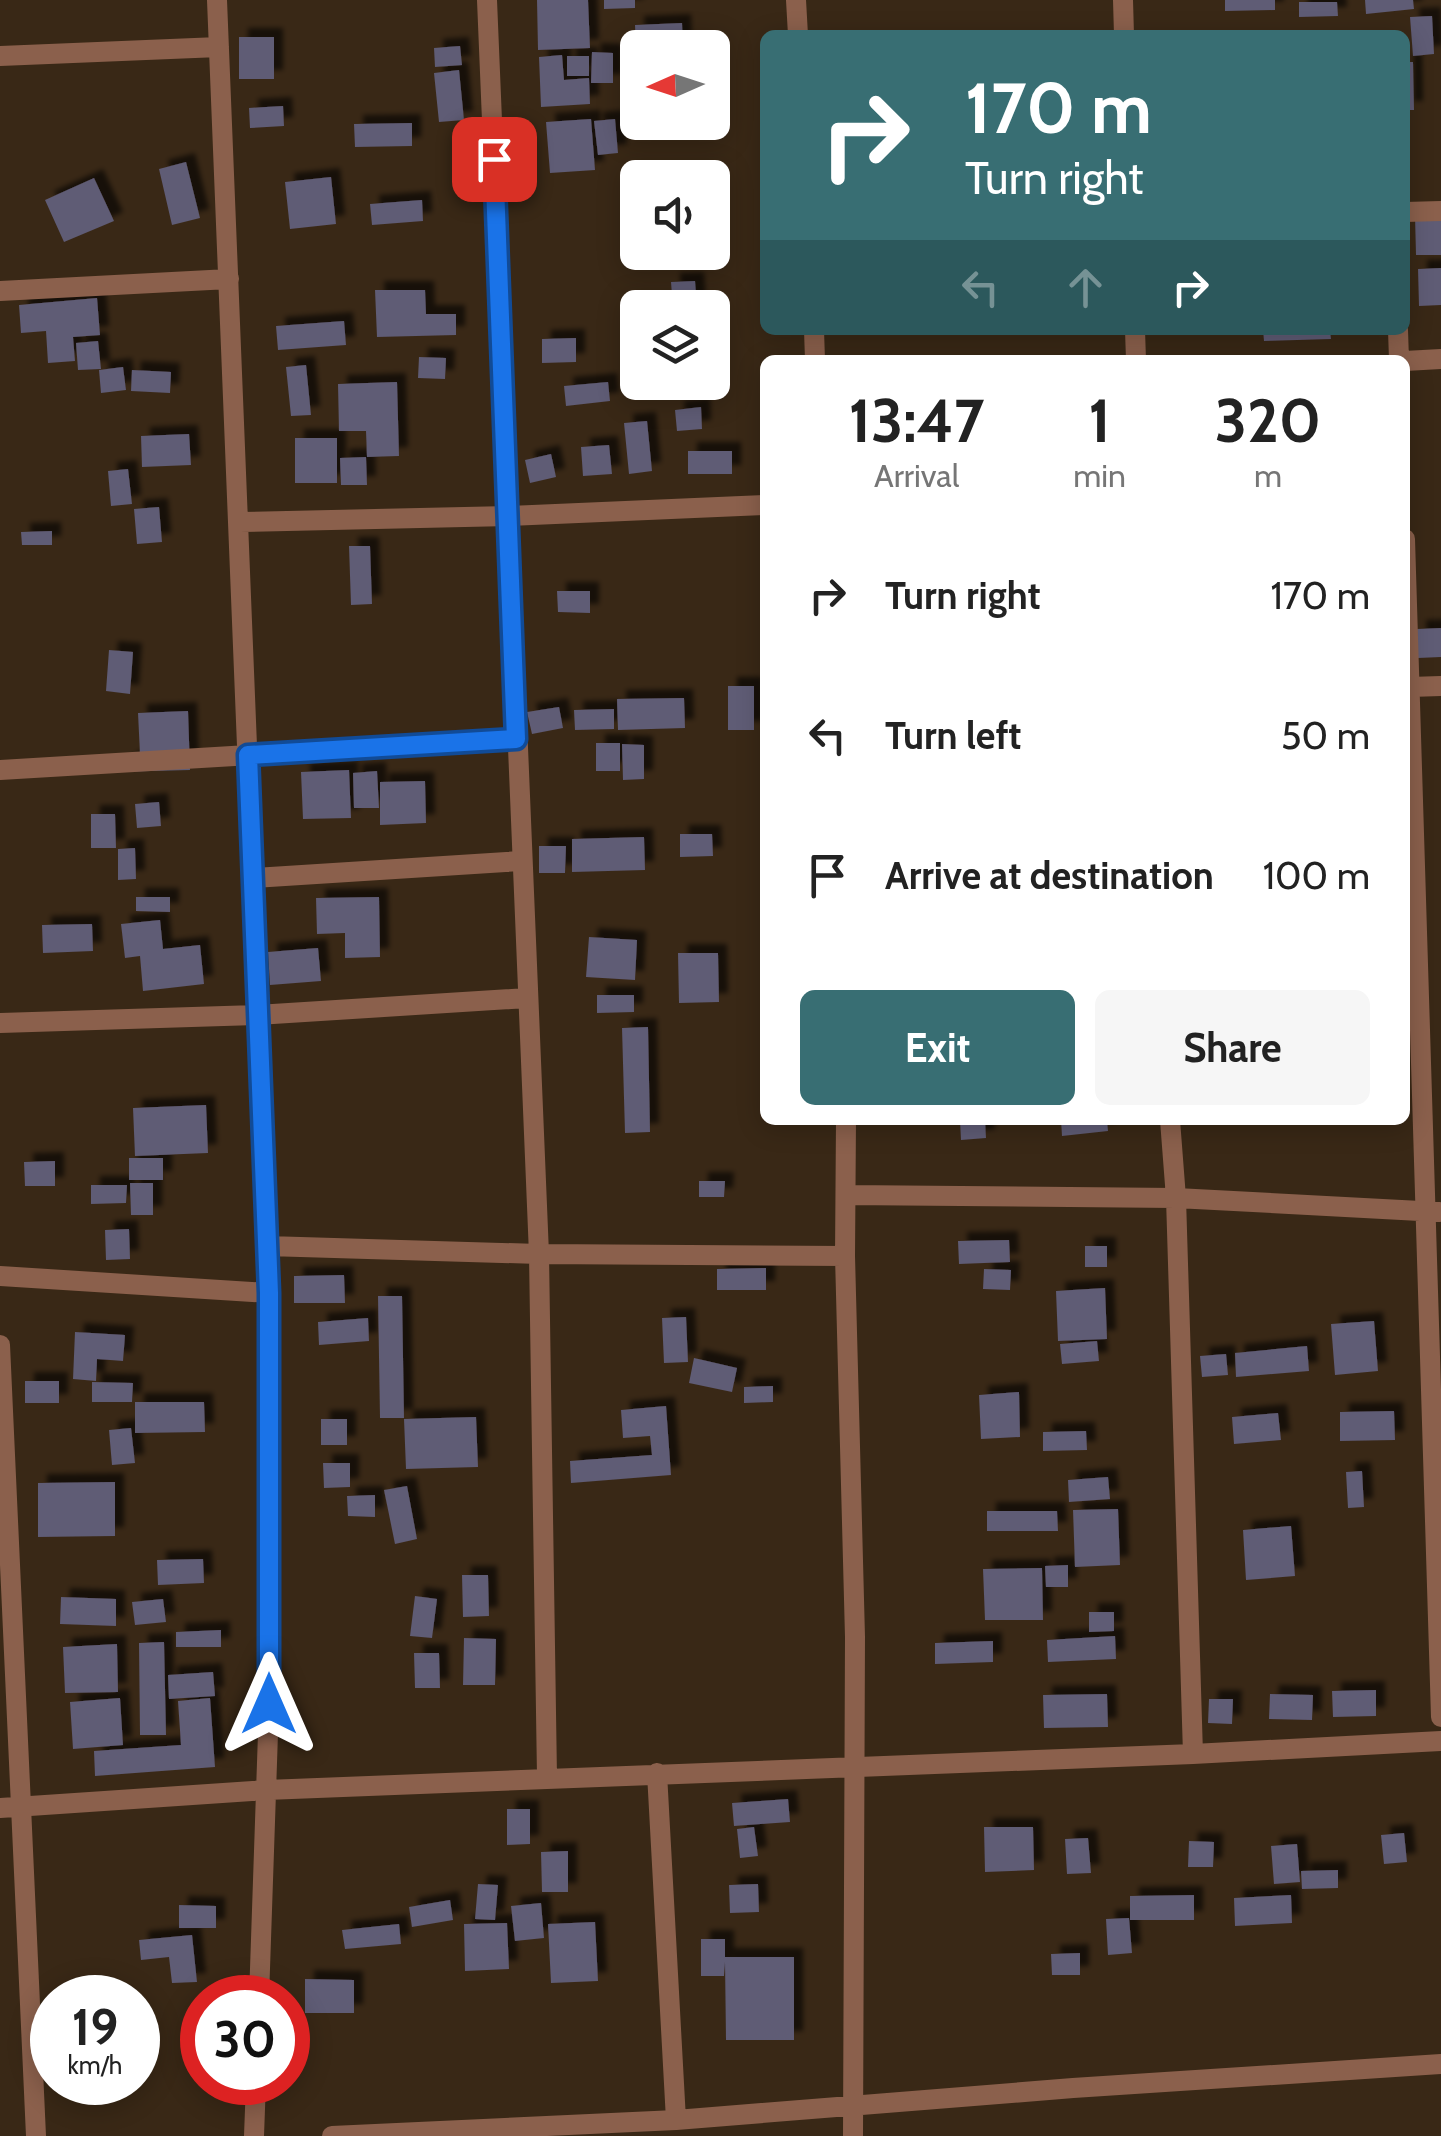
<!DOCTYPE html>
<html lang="en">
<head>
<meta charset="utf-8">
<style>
	body { margin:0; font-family:Cabin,sans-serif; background:#f6f6f6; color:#222; height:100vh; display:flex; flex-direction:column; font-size:38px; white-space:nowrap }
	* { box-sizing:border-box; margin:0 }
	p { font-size:32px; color:#767676 }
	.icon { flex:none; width:55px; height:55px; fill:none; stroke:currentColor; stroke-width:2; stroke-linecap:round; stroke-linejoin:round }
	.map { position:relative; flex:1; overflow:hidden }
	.drawer { position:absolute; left:760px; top:355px; width:650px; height:770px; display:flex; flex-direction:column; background:#fff; border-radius:15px; box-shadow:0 5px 25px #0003 }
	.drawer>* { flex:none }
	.banner { position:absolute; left:760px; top:30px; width:650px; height:305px; border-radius:15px; box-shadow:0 5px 25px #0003; background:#386e73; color:#fff; overflow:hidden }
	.needle { width:65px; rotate:267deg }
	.tools { position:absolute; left:620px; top:30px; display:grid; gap:20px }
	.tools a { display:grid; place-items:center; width:110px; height:110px; border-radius:15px; background:#fff; box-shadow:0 5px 25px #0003; font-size:50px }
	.speed { position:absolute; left:30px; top:1975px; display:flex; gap:20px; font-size:50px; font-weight:700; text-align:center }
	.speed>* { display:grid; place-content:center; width:130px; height:130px; border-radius:50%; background:#fff; box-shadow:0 5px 25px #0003; line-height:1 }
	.speed small { font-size:25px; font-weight:400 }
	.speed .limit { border:15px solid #d22; background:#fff; color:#111 }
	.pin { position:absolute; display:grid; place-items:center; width:85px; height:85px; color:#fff; margin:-42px; border-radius:20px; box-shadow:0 5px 15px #0006 }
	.me { position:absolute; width:110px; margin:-55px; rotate:0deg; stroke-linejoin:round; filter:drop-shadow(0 0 8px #0008) }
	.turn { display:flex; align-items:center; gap:35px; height:210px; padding:0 40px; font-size:45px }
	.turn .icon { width:130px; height:130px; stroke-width:2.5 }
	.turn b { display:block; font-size:70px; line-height:85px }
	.lanes { display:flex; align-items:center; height:95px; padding:0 40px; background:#0003; justify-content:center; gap:50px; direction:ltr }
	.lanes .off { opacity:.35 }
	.eta { display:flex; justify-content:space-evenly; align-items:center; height:170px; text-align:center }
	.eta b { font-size:60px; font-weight:700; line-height:70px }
	.action { display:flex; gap:20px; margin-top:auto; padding:20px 40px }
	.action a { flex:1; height:115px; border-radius:15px; background:#386e73; color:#fff; font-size:40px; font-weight:700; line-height:115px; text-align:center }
	.action a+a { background:#f6f6f6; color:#222 }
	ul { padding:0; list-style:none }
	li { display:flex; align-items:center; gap:30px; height:140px; padding:0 40px }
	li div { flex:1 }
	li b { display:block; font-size:38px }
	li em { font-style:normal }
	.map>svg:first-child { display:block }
	.building { fill:#5f5b74; filter:url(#shadow) }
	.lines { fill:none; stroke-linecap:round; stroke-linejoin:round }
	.street { stroke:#8b604c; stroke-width:20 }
	.route-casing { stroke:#114b97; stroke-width:25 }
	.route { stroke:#1a73e8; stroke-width:18 }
</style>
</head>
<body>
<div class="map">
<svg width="1441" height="2136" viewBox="0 0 1441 2136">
	<defs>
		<filter id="shadow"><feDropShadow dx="9" dy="-9" stdDeviation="2.5" flood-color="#0009"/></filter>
	</defs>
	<rect width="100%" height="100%" fill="#392816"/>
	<path class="building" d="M 537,0 L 588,0 L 590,48 L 538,50 Z
		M 604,0 L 635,0 L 635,8 L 604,9 Z
		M 1225,0 L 1275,0 L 1275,10 L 1225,11 Z
		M 1365,0 L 1413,0 L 1414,9 L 1366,14 Z
		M 1299,2 L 1337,2 L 1338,16 L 1299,17 Z
		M 1432,16 L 1434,54 L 1413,56 L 1410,17 Z
		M 682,23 L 683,48 L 636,48 L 635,25 Z
		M 239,37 L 274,37 L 274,79 L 239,79 Z
		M 460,46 L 462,65 L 435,67 L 434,48 Z
		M 592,52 L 613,53 L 613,83 L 591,83 Z
		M 562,55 L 564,80 L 589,78 L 590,104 L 541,107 L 539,57 Z
		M 567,56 L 589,56 L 589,76 L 567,76 Z
		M 1405,62 L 1413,62 L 1414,110 L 1405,110 Z
		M 459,70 L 464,120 L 439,122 L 434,73 Z
		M 283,106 L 284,126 L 250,128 L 249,108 Z
		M 591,119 L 595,170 L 550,173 L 546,122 Z
		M 615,119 L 618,153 L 598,155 L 594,121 Z
		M 654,122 L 678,122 L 678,140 L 655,140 Z
		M 412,123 L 412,146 L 355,147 L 354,124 Z
		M 186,162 L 200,218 L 172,225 L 159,169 Z
		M 331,177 L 336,224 L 290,229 L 285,182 Z
		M 94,178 L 114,221 L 64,242 L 45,200 Z
		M 422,200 L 423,221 L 372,225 L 370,204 Z
		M 1441,215 L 1441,255 L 1416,255 L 1415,216 Z
		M 1441,268 L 1441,305 L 1419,306 L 1418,269 Z
		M 695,281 L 697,308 L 673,308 L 671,282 Z
		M 375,290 L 425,290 L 426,314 L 456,314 L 456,335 L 377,337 Z
		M 97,298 L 100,335 L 73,337 L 75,361 L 48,363 L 46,331 L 21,333 L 19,305 Z
		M 344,321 L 346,345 L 278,350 L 276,326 Z
		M 1263,330 L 1330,330 L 1331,339 L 1264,341 Z
		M 576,338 L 576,362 L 542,363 L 542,339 Z
		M 98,341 L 101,369 L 78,370 L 76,343 Z
		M 419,357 L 446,358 L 445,379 L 418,378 Z
		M 306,365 L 311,415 L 291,416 L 286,367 Z
		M 123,367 L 126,390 L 101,393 L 99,370 Z
		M 132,370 L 171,372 L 170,393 L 131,391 Z
		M 397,382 L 399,456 L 367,457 L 366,431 L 339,431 L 338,384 Z
		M 608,382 L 610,401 L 566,406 L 564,386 Z
		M 701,407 L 702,429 L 677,431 L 675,410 Z
		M 647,421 L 652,471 L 629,474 L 624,423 Z
		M 189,434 L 191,465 L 142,467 L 141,436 Z
		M 295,438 L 337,438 L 337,483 L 295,483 Z
		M 609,445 L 612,474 L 583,476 L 581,447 Z
		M 688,451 L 732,451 L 732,474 L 688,474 Z
		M 551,454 L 556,477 L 530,483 L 525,460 Z
		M 366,457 L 367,485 L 341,485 L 340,458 Z
		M 128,469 L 132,504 L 111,506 L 108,471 Z
		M 159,507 L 162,542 L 137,544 L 134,509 Z
		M 52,531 L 52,545 L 22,545 L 21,532 Z
		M 349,546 L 370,546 L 372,604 L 351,605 Z
		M 557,591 L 590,591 L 590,613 L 558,612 Z
		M 1441,628 L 1441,657 L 1418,658 L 1417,629 Z
		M 109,650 L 133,652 L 130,694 L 106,691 Z
		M 728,686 L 754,686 L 754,730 L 728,730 Z
		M 684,698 L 685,728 L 618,730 L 617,699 Z
		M 559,707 L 563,728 L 532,734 L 527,712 Z
		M 614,709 L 614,729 L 575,730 L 574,710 Z
		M 188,711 L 190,770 L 112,772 L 140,754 L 138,713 Z
		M 596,743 L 620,743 L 620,771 L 596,771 Z
		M 622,744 L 644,745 L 644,779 L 623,780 Z
		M 349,770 L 351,818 L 303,819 L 301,772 Z
		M 377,771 L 379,808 L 354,808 L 353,773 Z
		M 425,781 L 426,823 L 380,825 L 380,782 Z
		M 159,802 L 161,826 L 137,828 L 135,804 Z
		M 91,814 L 115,814 L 116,848 L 91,848 Z
		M 680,834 L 712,834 L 713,856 L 680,857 Z
		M 644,837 L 645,870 L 572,872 L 572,839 Z
		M 539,846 L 566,846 L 565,873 L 539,873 Z
		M 135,848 L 136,879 L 118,880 L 118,849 Z
		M 136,897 L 170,897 L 170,912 L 136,911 Z
		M 379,897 L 380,957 L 345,958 L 345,933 L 317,934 L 316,898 Z
		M 160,920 L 163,949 L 200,945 L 204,984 L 143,991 L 140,956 L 125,958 L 121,924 Z
		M 92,924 L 93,951 L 43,953 L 42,925 Z
		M 589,937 L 637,940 L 635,980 L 586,977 Z
		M 318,948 L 321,981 L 270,985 L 268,952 Z
		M 678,953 L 718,953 L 719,1002 L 679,1003 Z
		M 597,995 L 634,995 L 634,1012 L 597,1013 Z
		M 648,1027 L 650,1132 L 625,1133 L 622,1028 Z
		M 206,1105 L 208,1153 L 135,1156 L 133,1108 Z
		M 960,1120 L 985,1120 L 986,1138 L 961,1140 Z
		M 1061,1120 L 1107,1120 L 1108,1131 L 1062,1136 Z
		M 129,1158 L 163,1158 L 163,1180 L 129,1180 Z
		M 55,1161 L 55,1186 L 25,1186 L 24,1162 Z
		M 699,1181 L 725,1181 L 724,1197 L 699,1197 Z
		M 130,1183 L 153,1183 L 153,1215 L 131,1215 Z
		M 91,1185 L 127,1185 L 126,1203 L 91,1204 Z
		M 129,1229 L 130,1259 L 106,1260 L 105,1230 Z
		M 1009,1240 L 1010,1262 L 959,1264 L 958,1241 Z
		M 1085,1246 L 1107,1246 L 1107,1267 L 1085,1267 Z
		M 766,1268 L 766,1290 L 717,1290 L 717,1269 Z
		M 984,1269 L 1011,1270 L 1010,1290 L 983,1289 Z
		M 344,1275 L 345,1303 L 294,1303 L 294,1276 Z
		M 1105,1288 L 1107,1339 L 1058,1341 L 1056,1291 Z
		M 378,1296 L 402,1296 L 404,1418 L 380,1418 Z
		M 686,1317 L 688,1362 L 664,1363 L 662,1318 Z
		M 368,1318 L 369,1341 L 319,1345 L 318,1322 Z
		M 1374,1321 L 1378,1371 L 1335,1375 L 1331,1324 Z
		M 75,1332 L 125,1335 L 123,1361 L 97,1359 L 96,1381 L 73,1379 Z
		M 1097,1341 L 1099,1361 L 1062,1364 L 1060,1344 Z
		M 1307,1346 L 1309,1371 L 1236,1377 L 1235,1353 Z
		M 1226,1354 L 1228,1375 L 1202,1377 L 1200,1356 Z
		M 694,1358 L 737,1368 L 732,1392 L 689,1383 Z
		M 25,1381 L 59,1381 L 59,1403 L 25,1403 Z
		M 92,1382 L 133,1383 L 132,1402 L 92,1402 Z
		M 773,1386 L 773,1402 L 744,1403 L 744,1387 Z
		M 1019,1392 L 1020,1437 L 981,1439 L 979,1395 Z
		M 135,1402 L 204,1402 L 205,1432 L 135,1433 Z
		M 666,1406 L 671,1475 L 571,1483 L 570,1461 L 652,1455 L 650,1436 L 623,1438 L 621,1410 Z
		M 1394,1411 L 1395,1440 L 1340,1441 L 1340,1412 Z
		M 1278,1413 L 1281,1440 L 1234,1444 L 1232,1417 Z
		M 476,1417 L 478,1467 L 406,1469 L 404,1419 Z
		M 321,1419 L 347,1419 L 347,1445 L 321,1445 Z
		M 131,1428 L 135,1463 L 112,1465 L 109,1430 Z
		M 1086,1431 L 1087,1450 L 1043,1451 L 1043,1432 Z
		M 323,1463 L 350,1463 L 350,1487 L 324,1488 Z
		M 1362,1471 L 1364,1507 L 1348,1508 L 1346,1472 Z
		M 1108,1477 L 1110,1499 L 1069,1502 L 1068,1480 Z
		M 115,1482 L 115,1536 L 38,1537 L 38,1483 Z
		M 407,1486 L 417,1539 L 395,1544 L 384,1490 Z
		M 375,1495 L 375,1517 L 348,1516 L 347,1496 Z
		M 1118,1509 L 1120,1565 L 1075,1567 L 1073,1510 Z
		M 987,1511 L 1057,1511 L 1058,1531 L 987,1531 Z
		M 1291,1526 L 1295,1576 L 1246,1580 L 1243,1530 Z
		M 203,1559 L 204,1583 L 158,1585 L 157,1560 Z
		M 1068,1565 L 1068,1587 L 1046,1587 L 1045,1566 Z
		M 1042,1568 L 1043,1620 L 985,1620 L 983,1569 Z
		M 462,1575 L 488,1575 L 489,1616 L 463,1617 Z
		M 415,1596 L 437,1599 L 432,1638 L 410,1636 Z
		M 61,1597 L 116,1599 L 116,1626 L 60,1624 Z
		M 163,1599 L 166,1622 L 135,1625 L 132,1602 Z
		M 1089,1612 L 1114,1612 L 1114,1631 L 1089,1632 Z
		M 221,1630 L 221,1647 L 176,1647 L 176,1632 Z
		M 1115,1636 L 1116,1659 L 1048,1662 L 1047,1640 Z
		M 464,1638 L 496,1639 L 495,1685 L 463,1685 Z
		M 993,1641 L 993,1662 L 935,1664 L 935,1643 Z
		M 164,1642 L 166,1735 L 140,1735 L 139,1643 Z
		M 117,1644 L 118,1692 L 65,1693 L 63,1647 Z
		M 414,1653 L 439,1653 L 440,1688 L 415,1688 Z
		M 213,1672 L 215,1696 L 169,1699 L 168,1675 Z
		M 1376,1690 L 1376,1716 L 1333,1717 L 1332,1691 Z
		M 1107,1694 L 1108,1727 L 1044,1728 L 1043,1695 Z
		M 1270,1694 L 1313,1695 L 1312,1720 L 1269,1719 Z
		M 120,1698 L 123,1745 L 73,1749 L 70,1702 Z
		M 210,1698 L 215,1767 L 95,1776 L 94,1751 L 181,1745 L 178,1701 Z
		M 1209,1699 L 1233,1699 L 1232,1724 L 1208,1723 Z
		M 788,1799 L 790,1822 L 734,1826 L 732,1803 Z
		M 507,1809 L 530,1809 L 530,1844 L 507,1845 Z
		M 754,1827 L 758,1856 L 740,1858 L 737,1829 Z
		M 984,1827 L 1033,1827 L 1034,1870 L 985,1872 Z
		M 1404,1833 L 1407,1862 L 1384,1864 L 1381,1835 Z
		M 1088,1838 L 1091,1873 L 1067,1874 L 1065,1839 Z
		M 1189,1841 L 1214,1842 L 1213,1867 L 1188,1867 Z
		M 1297,1844 L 1300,1882 L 1274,1884 L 1271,1846 Z
		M 568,1851 L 568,1892 L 542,1892 L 541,1852 Z
		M 1338,1870 L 1338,1888 L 1302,1889 L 1301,1871 Z
		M 478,1884 L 498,1885 L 495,1920 L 475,1919 Z
		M 758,1884 L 759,1912 L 730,1913 L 729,1885 Z
		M 1194,1895 L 1194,1920 L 1130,1920 L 1130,1896 Z
		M 1291,1895 L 1292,1923 L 1235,1926 L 1234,1898 Z
		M 450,1900 L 453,1920 L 412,1927 L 409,1907 Z
		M 541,1903 L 544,1938 L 515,1941 L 511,1906 Z
		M 179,1905 L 216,1906 L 216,1928 L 179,1928 Z
		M 1129,1918 L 1132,1953 L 1108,1955 L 1106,1919 Z
		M 595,1922 L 598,1981 L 551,1983 L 548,1924 Z
		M 507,1923 L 509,1969 L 465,1971 L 464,1924 Z
		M 399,1924 L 401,1944 L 345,1949 L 342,1930 Z
		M 192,1935 L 197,1982 L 172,1983 L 169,1957 L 141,1960 L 139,1940 Z
		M 701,1939 L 725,1939 L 725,1957 L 794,1957 L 794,2040 L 726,2040 L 725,1962 L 724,1976 L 701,1976 Z
		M 1080,1953 L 1080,1975 L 1052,1975 L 1051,1954 Z
		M 305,1979 L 354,1980 L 354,2013 L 305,2013 Z"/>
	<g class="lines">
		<path class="street" d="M 217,0 L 269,1293 L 269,1704 L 259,1998
			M 487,0 L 539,1254 L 547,1777
			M 796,0 L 798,35
			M 1123,0 L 1124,35
			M 0,56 L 219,47
			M 1405,212 L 1441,211
			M 0,291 L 229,279
			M 814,330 L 815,360
			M 1135,330 L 1136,360
			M 1398,330 L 1399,360
			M 1405,361 L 1441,359
			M 240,522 L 509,516 L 765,505
			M 1405,539 L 1441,1717
			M 1410,687 L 1441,686
			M 0,770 L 516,739
			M 253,878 L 521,861
			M 0,1023 L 257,1015 L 527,998
			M 846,1120 L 845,1256 L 855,1637 L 853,2136
			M 1170,1120 L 1176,1198 L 1193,1754
			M 847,1195 L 1176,1198 L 1439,1212
			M 267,1246 L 539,1254 L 845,1256
			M 0,1276 L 269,1293
			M 0,1345 L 36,2136
			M 657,1773 L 676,2120
			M 0,1808 L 266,1790 L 1193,1754 L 1441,1741
			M 254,2136 L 256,2082
			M 332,2136 L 676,2120 L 1073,2088 L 1441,2064"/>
	</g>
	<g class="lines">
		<defs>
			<path id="route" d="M 269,1704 L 269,1293 L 248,755 L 516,739 L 494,159"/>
		</defs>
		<use href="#route" class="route-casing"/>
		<use href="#route" class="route"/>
	</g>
</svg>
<div class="tools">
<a><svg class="needle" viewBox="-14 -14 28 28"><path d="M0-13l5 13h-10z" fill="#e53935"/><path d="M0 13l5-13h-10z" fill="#767676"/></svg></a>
<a><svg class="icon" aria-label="sound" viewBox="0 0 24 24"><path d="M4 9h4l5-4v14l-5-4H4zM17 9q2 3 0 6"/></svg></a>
<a><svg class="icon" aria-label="layers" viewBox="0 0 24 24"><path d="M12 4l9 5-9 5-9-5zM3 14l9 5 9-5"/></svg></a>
</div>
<div class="speed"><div>19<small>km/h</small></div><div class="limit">30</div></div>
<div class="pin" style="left:494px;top:159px;background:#d93025"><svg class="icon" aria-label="arrive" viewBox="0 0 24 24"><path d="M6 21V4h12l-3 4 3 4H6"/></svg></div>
<svg class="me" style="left:269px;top:1704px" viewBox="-20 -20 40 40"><path d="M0-17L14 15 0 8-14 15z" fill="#1a73e8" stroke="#fff" stroke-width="4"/></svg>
<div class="banner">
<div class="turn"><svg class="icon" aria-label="right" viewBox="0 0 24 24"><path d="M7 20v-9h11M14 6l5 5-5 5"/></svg><div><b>170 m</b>Turn right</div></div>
<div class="lanes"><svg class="icon off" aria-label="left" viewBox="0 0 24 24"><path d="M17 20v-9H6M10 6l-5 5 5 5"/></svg><svg class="icon off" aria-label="ahead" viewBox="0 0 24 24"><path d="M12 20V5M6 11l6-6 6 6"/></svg><svg class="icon" aria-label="right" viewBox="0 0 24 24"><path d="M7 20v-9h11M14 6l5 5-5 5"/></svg></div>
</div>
<section class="drawer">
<div class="eta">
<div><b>13:47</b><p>Arrival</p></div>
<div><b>1</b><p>min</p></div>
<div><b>320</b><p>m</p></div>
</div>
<ul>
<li><svg class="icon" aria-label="right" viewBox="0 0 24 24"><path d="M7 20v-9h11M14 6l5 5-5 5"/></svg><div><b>Turn right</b></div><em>170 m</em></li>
<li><svg class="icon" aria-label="left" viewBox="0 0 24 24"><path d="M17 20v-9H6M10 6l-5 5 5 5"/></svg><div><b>Turn left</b></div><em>50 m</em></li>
<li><svg class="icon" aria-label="arrive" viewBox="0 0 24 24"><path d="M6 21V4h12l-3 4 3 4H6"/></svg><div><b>Arrive at destination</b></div><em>100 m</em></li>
</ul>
<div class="action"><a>Exit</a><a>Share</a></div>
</section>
</div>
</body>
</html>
